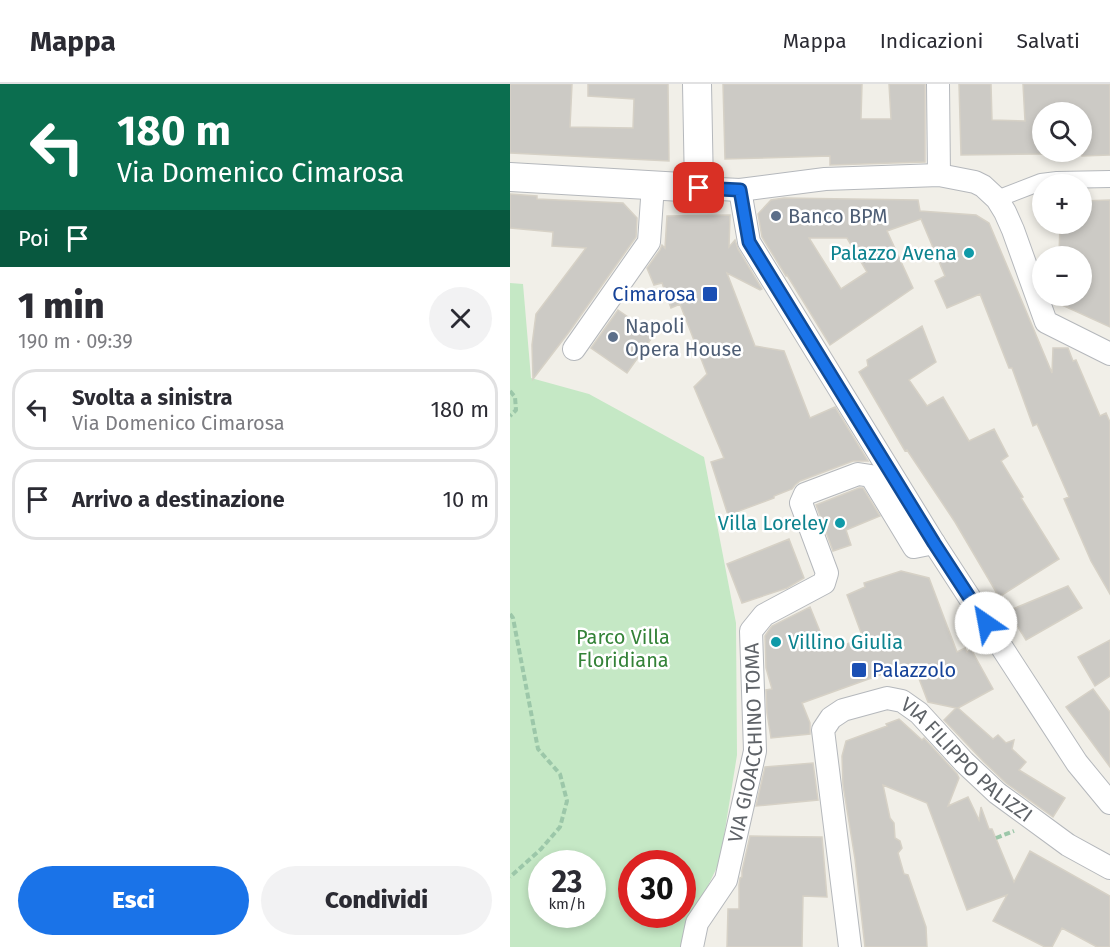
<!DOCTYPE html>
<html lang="it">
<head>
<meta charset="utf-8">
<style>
	body { margin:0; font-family:"Fira Sans",sans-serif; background:#f2f2f3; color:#2b2b33; height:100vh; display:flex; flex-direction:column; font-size:22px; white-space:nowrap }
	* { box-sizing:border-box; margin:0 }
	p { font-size:20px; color:#7c7c81 }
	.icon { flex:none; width:33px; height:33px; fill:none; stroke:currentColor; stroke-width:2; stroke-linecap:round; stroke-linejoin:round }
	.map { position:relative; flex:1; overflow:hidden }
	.drawer { display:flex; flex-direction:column; background:#fff; width:510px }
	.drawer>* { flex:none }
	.guide { background:#0b6e4f; color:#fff; overflow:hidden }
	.tools { position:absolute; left:522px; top:18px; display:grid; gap:12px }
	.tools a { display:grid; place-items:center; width:60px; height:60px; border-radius:50%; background:#fff; box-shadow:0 3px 9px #0003; font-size:30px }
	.speed { position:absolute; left:18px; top:766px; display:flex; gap:12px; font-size:30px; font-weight:700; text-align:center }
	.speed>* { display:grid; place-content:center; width:78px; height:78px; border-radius:50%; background:#fff; box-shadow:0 3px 9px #0003; line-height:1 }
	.speed small { font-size:15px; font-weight:400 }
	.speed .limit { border:9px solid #d22; background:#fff; color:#111 }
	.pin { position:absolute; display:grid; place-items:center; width:51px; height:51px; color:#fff; margin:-26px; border-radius:12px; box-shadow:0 3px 9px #0006 }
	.me { position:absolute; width:66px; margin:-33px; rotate:327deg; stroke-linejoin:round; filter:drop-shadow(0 0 4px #0008) }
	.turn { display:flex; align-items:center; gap:21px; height:126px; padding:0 18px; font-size:27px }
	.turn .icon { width:78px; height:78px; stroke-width:2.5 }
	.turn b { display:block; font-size:42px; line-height:51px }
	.then { display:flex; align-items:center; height:57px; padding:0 18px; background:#0003; gap:12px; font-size:22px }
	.round { display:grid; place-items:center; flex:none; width:63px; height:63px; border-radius:32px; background:#f2f2f3 }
	.headline { display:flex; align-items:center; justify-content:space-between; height:102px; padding:0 18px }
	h1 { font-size:36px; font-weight:800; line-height:45px }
	.button { display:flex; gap:12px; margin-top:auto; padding:12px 18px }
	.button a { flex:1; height:69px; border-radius:36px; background:#1a73e8; color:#fff; font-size:24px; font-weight:800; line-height:69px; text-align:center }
	.button a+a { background:#f2f2f3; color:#2b2b33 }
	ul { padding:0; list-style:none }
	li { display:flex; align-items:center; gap:18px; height:81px; margin:0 12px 9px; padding:0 6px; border:3px solid #e1e1e2; border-radius:24px }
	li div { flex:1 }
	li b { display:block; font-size:22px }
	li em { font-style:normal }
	header { display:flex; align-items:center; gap:36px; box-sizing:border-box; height:84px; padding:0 30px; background:#fff; border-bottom:2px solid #e1e1e2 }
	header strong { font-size:28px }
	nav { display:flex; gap:33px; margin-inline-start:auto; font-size:21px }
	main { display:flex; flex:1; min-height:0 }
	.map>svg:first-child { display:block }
	.green { fill:#c5e8c5; fill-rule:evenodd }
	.building { fill:#cccac5; stroke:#d6d1c6; stroke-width:1.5; fill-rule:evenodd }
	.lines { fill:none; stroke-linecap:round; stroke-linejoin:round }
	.pedestrian-casing { stroke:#b5b8bc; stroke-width:18 }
	.minor-casing { stroke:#b5b8bc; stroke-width:24 }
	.tertiary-casing { stroke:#b5b8bc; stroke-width:30 }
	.path { stroke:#9cc7a9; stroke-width:4; stroke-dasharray:6 3; stroke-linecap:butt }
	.pedestrian { stroke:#fff; stroke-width:16 }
	.minor { stroke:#fff; stroke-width:22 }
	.tertiary { stroke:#fff; stroke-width:28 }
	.route-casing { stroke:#114b97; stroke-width:15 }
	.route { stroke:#1a73e8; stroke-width:10 }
	.service-dot { fill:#5c6f8a; stroke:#fff; stroke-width:2 }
	.culture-dot { fill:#0f9aa8; stroke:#fff; stroke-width:2 }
	.transit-dot { fill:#1a4fb4; stroke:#fff; stroke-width:2 }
	.labels { text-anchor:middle; stroke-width:5; stroke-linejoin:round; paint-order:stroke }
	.service-label { font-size:20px; fill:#4e5e75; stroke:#fff; text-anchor:start }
	.culture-label { font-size:20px; fill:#0d838f; stroke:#fff; text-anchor:end }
	.transit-label { font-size:20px; fill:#164399; stroke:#fff; text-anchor:end }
	.park-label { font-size:20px; fill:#348238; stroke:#fff }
	.street-label { font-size:20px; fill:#5f6368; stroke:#fff }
</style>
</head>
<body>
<header>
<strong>Mappa</strong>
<nav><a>Mappa</a><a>Indicazioni</a><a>Salvati</a></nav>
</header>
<main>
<section class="drawer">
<div class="guide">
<div class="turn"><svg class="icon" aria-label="left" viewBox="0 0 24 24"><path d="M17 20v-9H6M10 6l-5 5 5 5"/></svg><div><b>180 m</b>Via Domenico Cimarosa</div></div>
<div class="then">Poi<svg class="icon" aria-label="arrive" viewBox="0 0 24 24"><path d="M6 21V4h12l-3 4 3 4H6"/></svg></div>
</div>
<div class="headline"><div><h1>1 min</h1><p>190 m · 09:39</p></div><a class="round"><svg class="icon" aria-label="close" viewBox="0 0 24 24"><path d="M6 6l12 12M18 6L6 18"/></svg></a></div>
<ul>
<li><svg class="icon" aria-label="left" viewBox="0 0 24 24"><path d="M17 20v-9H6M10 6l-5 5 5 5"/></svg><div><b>Svolta a sinistra</b><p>Via Domenico Cimarosa</p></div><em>180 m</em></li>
<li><svg class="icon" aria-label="arrive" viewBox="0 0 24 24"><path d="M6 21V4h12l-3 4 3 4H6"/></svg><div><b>Arrivo a destinazione</b></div><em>10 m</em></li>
</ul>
<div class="button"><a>Esci</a><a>Condividi</a></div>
</section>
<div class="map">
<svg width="600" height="863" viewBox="0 0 600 863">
	<rect width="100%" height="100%" fill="#f1efe8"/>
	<path class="green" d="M 0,199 L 13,200 L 21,294 L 79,310 L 194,373 L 226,539 L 227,671 L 210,777 L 181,837 L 176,863 L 0,863 ZM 32,780 L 82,780 L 82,831 L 32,831 ZM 122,780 L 172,780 L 172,831 L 122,831 Z"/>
	<path class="building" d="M 0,0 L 62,0 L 60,43 L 123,44 L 124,15 L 78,12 L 78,0 L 158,0 L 159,77 L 0,69 Z
		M 213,0 L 352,0 L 351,35 L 381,35 L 379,0 L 415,0 L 415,78 L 320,81 L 320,72 L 215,75 Z
		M 449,0 L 481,0 L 482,36 L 515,37 L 513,0 L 600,0 L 600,71 L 572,72 L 572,28 L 532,28 L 532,70 L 451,71 Z
		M 0,110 L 27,112 L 27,115 L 113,119 L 127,134 L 126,153 L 59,248 L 23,295 L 22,261 L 26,230 L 76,164 L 42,162 L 43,148 L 0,144 Z
		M 274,114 L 408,116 L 410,127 L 466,131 L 479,139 L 542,289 L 543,264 L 558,264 L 563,277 L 566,276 L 590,332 L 596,329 L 600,338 L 600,510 L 581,477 L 554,415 L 559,413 L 527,340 L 523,342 L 502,284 L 499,284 L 470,210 L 437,224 L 425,197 L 435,192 L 411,135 L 377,147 L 403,204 L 320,261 L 277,191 L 276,192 L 252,153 L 248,130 L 261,116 ZM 299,154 L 337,154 L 357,188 L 331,205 Z
		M 600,116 L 600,243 L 543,217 L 541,212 L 572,212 L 572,172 L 549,172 L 550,140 L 572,140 L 572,117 Z
		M 220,131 L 219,163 L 225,156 L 228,165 L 252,205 L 250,206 L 217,189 L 245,262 L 274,267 L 300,334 L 325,323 L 358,377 L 343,377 L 290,397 L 285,401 L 282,405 L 264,412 L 264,414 L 218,431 L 201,378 L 214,374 L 184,303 L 197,290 L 170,220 L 161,224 L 152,199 L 144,201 L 137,184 L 150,166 L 152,161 L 155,164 L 157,132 Z
		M 108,226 L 141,249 L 141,255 L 117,289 L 81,264 Z
		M 412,242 L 426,278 L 399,296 L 417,322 L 433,313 L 459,357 L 484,345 L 498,372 L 491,377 L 513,413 L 511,414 L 549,475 L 489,513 L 445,438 L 397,366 L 395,367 L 349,288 L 358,282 L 357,276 Z
		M 349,404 L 353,404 L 370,432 L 336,446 L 341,461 L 323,467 L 306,421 Z
		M 279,455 L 294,494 L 277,504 L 232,519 L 217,480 Z
		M 391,487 L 419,494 L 447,568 L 455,564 L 457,568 L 461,565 L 483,605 L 448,624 L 483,655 L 488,651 L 496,659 L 504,656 L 502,665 L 516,678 L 509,686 L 555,714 L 543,733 L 496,699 L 473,677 L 434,636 L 446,624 L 418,618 L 403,579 L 292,619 L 300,639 L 300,650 L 261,654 L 257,629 L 256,606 L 262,605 L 256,584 L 255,552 L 259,546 L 262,542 L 300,523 L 318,567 L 353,554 L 337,511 L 355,503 L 354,499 Z
		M 558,502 L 572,524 L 516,556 L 498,527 Z
		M 600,556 L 600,592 L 585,602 L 568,573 Z
		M 583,605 L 600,628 L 600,683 L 556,623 Z
		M 389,635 L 412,656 L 414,654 L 447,690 L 449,694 L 438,722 L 458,713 L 469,736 L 471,723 L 479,745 L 482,745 L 504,798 L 520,767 L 600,812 L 600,863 L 587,863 L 552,844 L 542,863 L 535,863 L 483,837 L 497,811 L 457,826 L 417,719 L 373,701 L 380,734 L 384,739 L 385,754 L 390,757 L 392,764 L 388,769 L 394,790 L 398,791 L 416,843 L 417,863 L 355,863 L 345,775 L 333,701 L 332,672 L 336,657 L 377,642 L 376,640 Z
		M 303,679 L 308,716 L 246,722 L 255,683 Z
		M 240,752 L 312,753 L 317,813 L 293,812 L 292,863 L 217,863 L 218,825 L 229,825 L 229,801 L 230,794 L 232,793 L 232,787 Z"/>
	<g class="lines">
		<defs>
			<path id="pedestrian" d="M 487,115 L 531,98 L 547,96 L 600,95"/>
			<g id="minor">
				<path d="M 428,0 L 429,91"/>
				<path d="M 189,104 L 230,106 L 315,95 L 429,91 L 465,98 L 473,102 L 487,115 L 495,128 L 503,146 L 536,238 L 600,270"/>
				<path d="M 230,106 L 239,158 L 424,459 L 567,679 L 600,719"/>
				<path d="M 64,265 L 139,158 L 143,101"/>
				<path id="s1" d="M 182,863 L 187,839 L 216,796 L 245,667 L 241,547 L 254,531 L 314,499 L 317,489 L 291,419 L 295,410 L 348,390 L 361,392 L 404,463 L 424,459"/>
				<path id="s2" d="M 340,863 L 313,646 L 321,634 L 333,626 L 377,614 L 392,617 L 409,629 L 454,678 L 487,709 L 558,761 L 600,784"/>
			</g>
			<path id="tertiary" d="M 0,93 L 189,104 L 187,0"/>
		</defs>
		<use href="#pedestrian" class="pedestrian-casing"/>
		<use href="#minor" class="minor-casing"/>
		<use href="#tertiary" class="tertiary-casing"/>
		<path class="path" d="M 0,307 L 5,313 L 6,326 L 0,332
			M 0,530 L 3,534 L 28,665 L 50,690 L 57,717 L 50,743 L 31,765 L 0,793
			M 486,754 L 504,747"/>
		<use href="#pedestrian" class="pedestrian"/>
		<use href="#minor" class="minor"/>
		<use href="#tertiary" class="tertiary"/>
	</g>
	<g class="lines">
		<defs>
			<path id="route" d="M 189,104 L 230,106 L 239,158 L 424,459 L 476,539"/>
		</defs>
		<use href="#route" class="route-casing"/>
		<use href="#route" class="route"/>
	</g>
	<g class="service-dot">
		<circle cx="266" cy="132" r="6"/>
		<circle cx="103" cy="253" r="6"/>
	</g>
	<g class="culture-dot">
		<circle cx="459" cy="169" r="6"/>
		<circle cx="330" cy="439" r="6"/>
		<circle cx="266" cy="558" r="6"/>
	</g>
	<g class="transit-dot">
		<rect x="192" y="202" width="16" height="16" rx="3"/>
		<rect x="341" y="578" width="16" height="16" rx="3"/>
	</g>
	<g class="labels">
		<g class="service-label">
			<text x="278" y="139">Banco BPM</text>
			<text x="115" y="249">Napoli<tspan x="115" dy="23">Opera House</tspan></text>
		</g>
		<g class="culture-label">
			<text x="447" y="176">Palazzo Avena</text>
			<text x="318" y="446">Villa Loreley</text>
			<text x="278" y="565" text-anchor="start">Villino Giulia</text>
		</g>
		<g class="transit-label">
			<text x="186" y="217">Cimarosa</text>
			<text x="362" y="593" text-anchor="start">Palazzolo</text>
		</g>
		<g class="park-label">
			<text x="113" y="560">Parco Villa<tspan x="113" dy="23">Floridiana</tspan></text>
		</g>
		<g class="street-label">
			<text dy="7" stroke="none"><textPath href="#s1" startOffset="216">VIA GIOACCHINO TOMA</textPath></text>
			<text dy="7" stroke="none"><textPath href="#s2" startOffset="396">VIA FILIPPO PALIZZI</textPath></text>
		</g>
	</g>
</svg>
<div class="tools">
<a><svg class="icon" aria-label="search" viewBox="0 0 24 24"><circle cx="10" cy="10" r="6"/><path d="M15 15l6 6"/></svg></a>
<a>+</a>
<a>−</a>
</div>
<div class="speed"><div>23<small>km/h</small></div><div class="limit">30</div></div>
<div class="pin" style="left:189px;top:104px;background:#d93025"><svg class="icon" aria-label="arrive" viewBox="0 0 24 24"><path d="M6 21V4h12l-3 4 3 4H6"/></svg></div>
<svg class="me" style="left:476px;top:539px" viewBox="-20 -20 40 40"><circle r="19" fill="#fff"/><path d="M0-13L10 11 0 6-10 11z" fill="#1a73e8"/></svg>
</div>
</main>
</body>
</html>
